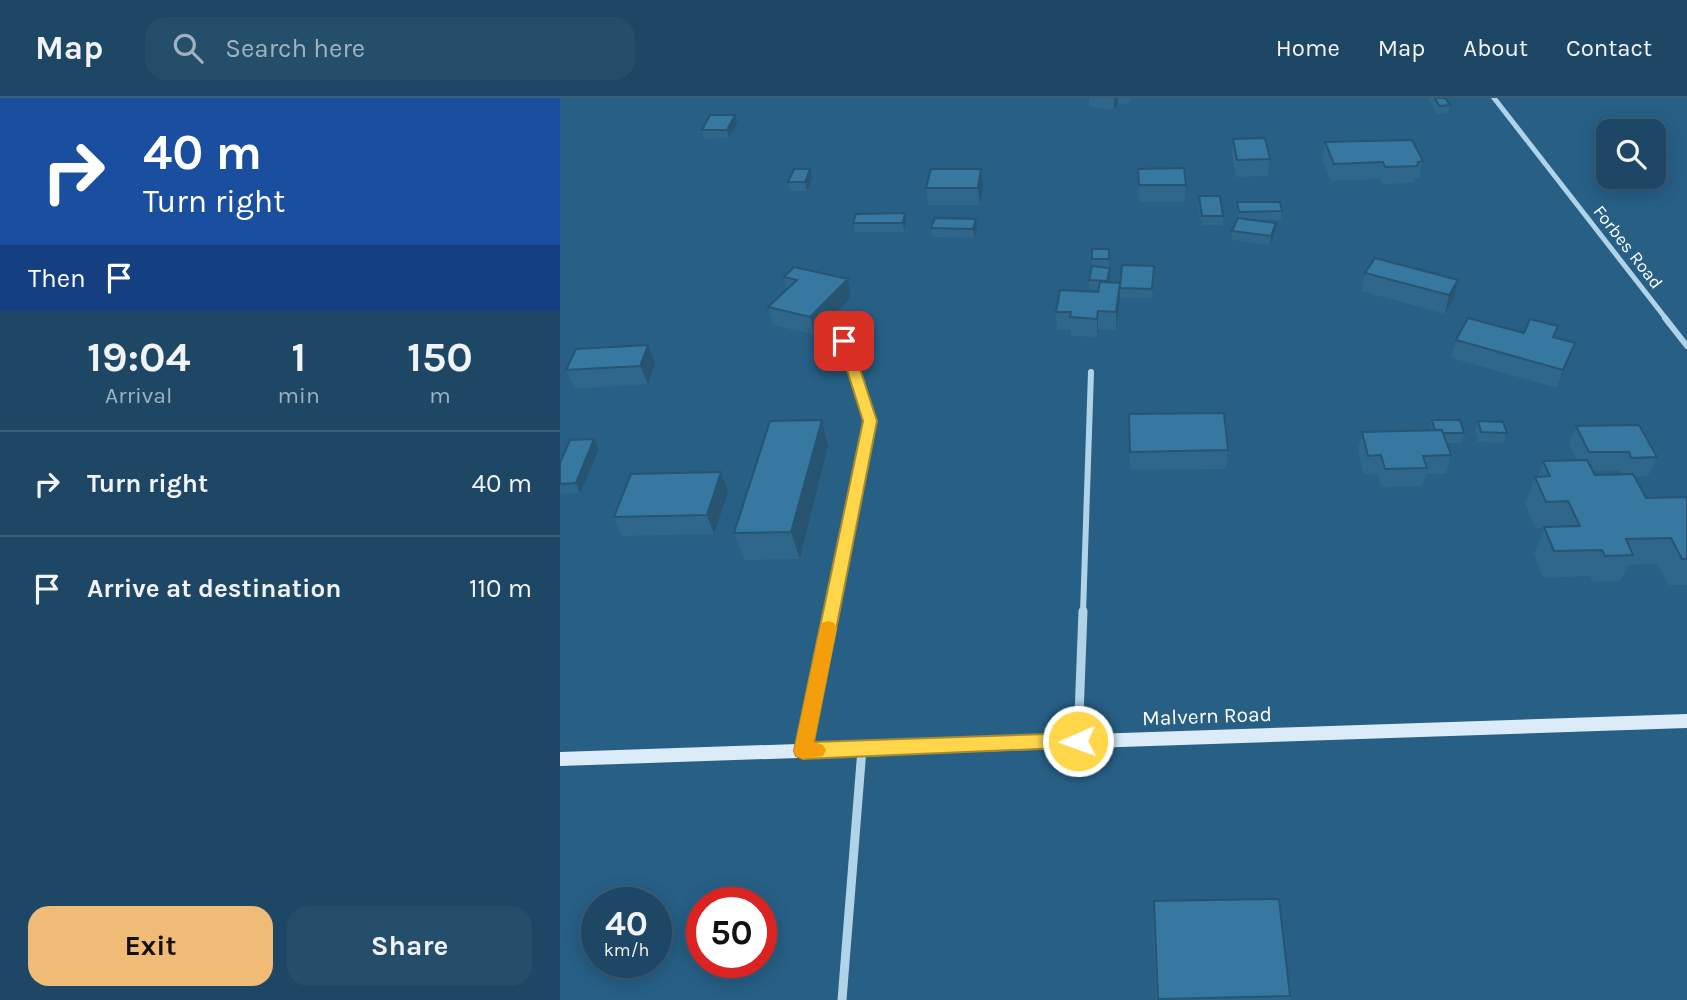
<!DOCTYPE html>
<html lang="en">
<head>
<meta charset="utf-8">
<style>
	body { margin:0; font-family:Karla,sans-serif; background:#254e6a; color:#f1f3f6; height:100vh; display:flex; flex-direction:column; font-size:26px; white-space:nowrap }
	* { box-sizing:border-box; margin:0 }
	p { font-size:23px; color:#a0b2bf }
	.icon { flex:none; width:38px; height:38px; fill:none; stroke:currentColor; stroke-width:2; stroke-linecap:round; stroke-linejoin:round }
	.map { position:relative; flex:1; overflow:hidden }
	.panel { display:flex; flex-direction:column; background:#1d4764; width:560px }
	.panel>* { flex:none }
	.guide { background:#1a4fa0; color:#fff; overflow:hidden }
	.fabs { position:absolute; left:1036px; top:21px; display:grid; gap:14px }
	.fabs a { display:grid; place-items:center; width:70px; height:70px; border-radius:14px; background:#1d4764; box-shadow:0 4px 18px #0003,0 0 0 2px #3b5f78; font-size:35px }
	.speed { position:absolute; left:21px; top:789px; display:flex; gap:14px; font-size:35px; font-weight:700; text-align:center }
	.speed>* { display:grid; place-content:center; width:91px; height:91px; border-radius:50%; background:#1d4764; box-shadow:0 4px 18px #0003,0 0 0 2px #3b5f78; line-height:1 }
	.speed small { font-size:18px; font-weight:400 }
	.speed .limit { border:10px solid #d22; background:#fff; color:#111 }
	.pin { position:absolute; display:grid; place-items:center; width:60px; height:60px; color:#fff; margin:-30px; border-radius:14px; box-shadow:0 4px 10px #0006 }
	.me { position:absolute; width:77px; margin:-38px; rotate:268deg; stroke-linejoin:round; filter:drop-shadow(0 0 5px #0008) }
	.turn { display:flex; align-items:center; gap:24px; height:147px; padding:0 28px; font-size:32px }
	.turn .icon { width:91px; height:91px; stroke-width:2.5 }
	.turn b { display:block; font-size:49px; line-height:60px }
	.then { display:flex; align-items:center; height:66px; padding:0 28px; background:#0003; gap:14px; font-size:26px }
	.eta { display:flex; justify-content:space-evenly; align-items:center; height:119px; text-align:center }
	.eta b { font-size:42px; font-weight:700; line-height:49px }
	.button { display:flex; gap:14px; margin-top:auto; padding:14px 28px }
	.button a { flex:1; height:80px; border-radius:21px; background:#f0ba77; color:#111; font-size:28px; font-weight:700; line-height:80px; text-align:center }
	.button a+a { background:#254e6a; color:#f1f3f6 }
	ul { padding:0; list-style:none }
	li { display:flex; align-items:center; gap:21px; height:105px; padding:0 28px; border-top:2px solid #3b5f78 }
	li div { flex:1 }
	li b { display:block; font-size:26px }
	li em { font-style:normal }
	header { display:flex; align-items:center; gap:42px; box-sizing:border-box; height:98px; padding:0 35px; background:#1d4764; border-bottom:2px solid #3b5f78 }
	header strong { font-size:33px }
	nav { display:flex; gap:38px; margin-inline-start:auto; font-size:24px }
	.search { width:490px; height:63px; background:#254e6a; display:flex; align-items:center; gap:18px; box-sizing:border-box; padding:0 24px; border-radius:21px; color:#a0b2bf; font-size:26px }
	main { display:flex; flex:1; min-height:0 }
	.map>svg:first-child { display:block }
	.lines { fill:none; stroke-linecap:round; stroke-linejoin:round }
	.street-far2 { stroke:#b1d3e8; stroke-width:5 }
	.street-far1 { stroke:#b1d3e8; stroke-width:6 }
	.street { stroke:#b1d3e8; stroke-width:9 }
	.secondary { fill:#dbebf7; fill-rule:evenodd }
	.wall { fill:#2f678a; fill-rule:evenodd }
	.shaded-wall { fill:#265471 }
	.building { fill:#3778a1; stroke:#265471; stroke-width:2 }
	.route { fill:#ffd54a; stroke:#a68a30; stroke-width:2 }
	.slow { fill:#f59e0b }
	.labels { text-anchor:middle; stroke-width:7; stroke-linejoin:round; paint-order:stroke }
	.far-street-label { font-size:18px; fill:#fff; stroke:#275f85 }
	.street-label { font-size:21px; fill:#fff; stroke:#275f85 }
</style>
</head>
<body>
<header>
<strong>Map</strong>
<div class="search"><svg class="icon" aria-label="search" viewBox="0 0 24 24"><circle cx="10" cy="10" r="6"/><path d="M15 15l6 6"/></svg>Search here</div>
<nav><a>Home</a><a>Map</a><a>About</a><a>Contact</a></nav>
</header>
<main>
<section class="panel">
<div class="guide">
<div class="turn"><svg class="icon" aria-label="right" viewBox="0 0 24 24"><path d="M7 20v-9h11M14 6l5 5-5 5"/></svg><div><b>40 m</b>Turn right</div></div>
<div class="then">Then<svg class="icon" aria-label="arrive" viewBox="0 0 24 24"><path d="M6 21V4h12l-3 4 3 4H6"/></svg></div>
</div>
<div class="eta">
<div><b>19:04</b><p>Arrival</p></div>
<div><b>1</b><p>min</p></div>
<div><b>150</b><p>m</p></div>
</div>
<ul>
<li><svg class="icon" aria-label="right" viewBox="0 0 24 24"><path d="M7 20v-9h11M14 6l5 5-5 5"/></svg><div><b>Turn right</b></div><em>40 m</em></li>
<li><svg class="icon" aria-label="arrive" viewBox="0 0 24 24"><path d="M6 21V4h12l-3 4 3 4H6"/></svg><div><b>Arrive at destination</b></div><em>110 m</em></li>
</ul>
<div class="button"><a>Exit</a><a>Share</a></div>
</section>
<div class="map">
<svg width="1127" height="902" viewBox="0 0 1127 902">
	<rect width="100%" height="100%" fill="#275f85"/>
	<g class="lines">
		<path class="street-far2" d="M 934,0 L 1107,222"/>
		<path class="street-far1" d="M 1105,220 L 1127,248
			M 271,515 L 310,323 L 284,243
			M 523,515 L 531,274"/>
		<path class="street" d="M 518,643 L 523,513
			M 243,652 L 271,513
			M 282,902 L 302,651"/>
		<path class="secondary" d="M 1127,616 L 1127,630 L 0,668 L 0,654 Z"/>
	</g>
	<path class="wall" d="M 529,0 L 571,0 L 567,7 L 558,5 L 554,12 L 529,9 Z
		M 868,0 L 885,0 L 890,7 L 888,15 L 877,16 Z
		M 177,25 L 169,40 L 144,41 L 142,32 Z
		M 673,41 L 710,61 L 708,78 L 676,79 L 672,57 Z
		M 765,44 L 863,63 L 859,80 L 855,80 L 854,85 L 822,86 L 820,81 L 771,83 L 762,61 Z
		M 578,71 L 626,87 L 625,104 L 579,104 Z
		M 252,80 L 247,93 L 230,93 L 228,84 Z
		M 423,88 L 420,107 L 368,107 L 366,90 Z
		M 639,98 L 663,118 L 663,127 L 642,127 L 638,107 Z
		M 677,104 L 722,113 L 721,122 L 695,122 L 715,134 L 710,147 L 672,142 L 672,133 L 678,120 L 677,113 Z
		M 345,115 L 346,124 L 344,134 L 295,134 L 293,125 Z
		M 416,121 L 417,130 L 414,140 L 372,139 L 371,130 Z
		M 532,151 L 549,151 L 549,169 L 550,179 L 549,185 L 560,203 L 556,232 L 538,231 L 537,239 L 511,238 L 511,232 L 497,232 L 496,214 L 538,194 L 538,192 L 529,191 L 529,182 L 532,169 Z
		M 594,168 L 592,200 L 560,200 L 560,190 Z
		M 805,175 L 898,182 L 894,200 L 885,216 L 801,193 Z
		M 224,179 L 288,181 L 291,199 L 255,237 L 213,227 L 208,209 L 227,191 Z
		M 964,235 L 994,240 L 1015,245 L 997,290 L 891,260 L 896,242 Z
		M 95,265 L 88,286 L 15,291 L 6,272 Z
		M 569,316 L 668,352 L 666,371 L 570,372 Z
		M 872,322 L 904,335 L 901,345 L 887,345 L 891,357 L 886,376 L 866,376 L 862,388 L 821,389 L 817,376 L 804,377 L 798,353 L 802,334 L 869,333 Z
		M 918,323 L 947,335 L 944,345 L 918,344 L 915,332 Z
		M 1016,328 L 1097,359 L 1088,378 L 1074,378 L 1086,400 L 1127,399 L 1127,487 L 1108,487 L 1097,466 L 1068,467 L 1060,483 L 1033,484 L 1030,478 L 983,480 L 974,456 L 984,430 L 975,430 L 965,405 L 975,379 L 978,378 L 983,363 L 1017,362 L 1009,346 ZM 1060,372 L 1062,376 L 1035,377 L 1033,373 Z
		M 34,341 L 39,351 L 20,395 L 0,396 L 0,365 Z
		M 268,349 L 240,461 L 184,462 L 174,435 Z
		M 161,374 L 168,393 L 154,436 L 62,438 L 54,419 Z
		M 594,803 L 730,898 L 729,902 L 596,902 L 593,826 Z"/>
	<path class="shaded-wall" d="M 554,0 L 558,0 L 558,5 L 554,12 Z
		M 175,17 L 177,25 L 169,40 L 167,32 Z
		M 250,71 L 252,80 L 247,93 L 245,84 Z
		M 421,71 L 423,88 L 420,107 L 418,90 Z
		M 345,115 L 346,124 L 344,134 L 343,125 Z
		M 416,121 L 417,130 L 414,140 L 413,131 Z
		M 716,125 L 715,134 L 710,147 L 711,138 Z
		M 550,170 L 550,179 L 547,192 L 547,183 Z
		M 288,181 L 291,199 L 255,237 L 250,219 Z
		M 898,182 L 894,200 L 885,216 L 889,197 Z
		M 560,185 L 560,203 L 556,232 L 556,214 Z
		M 538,213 L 538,231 L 537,239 L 537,221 Z
		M 1015,245 L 1008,263 L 997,290 L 1003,272 Z
		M 88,247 L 95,265 L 88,286 L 80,268 Z
		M 262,322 L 268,349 L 240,461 L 231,434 Z
		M 34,341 L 39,351 L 20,395 L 16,385 Z
		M 161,374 L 168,393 L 154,436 L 147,417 Z"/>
	<path class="building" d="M 875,0 L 885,0 L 890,7 L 879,8 Z
		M 150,17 L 175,17 L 167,32 L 142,32 Z
		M 705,40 L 710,61 L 677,62 L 673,41 Z
		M 852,42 L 863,63 L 858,64 L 857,68 L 825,69 L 823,64 L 774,66 L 765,44 Z
		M 624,70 L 626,87 L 579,87 L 578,71 Z
		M 234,71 L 250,71 L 245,84 L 228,84 Z
		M 371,71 L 421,71 L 418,90 L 366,90 Z
		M 639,98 L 660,98 L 663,118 L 642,118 Z
		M 677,104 L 720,104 L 722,113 L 679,114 Z
		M 345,115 L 343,125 L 293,125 L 296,116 Z
		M 375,120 L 416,121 L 413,131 L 371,130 Z
		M 678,120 L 716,125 L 711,138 L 672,133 Z
		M 532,151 L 549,151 L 549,161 L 532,161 Z
		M 815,160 L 898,182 L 889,197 L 805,175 Z
		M 562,167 L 594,168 L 592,191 L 560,190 Z
		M 532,168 L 550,170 L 547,183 L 529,182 Z
		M 234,169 L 288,181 L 250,219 L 208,209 L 237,182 L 224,179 Z
		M 540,184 L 560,185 L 556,214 L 538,213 L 537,221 L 510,219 L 511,214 L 496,214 L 500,192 L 538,194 Z
		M 908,220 L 964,235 L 970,221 L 998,228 L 993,239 L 1015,245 L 1003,272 L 896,242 Z
		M 88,247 L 80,268 L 6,272 L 16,251 Z
		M 664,315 L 668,352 L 570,354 L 569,316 Z
		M 262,322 L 231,434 L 174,435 L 210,323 Z
		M 872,322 L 900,322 L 904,335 L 883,335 L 882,332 L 875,332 Z
		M 918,323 L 943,324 L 947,335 L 921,334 Z
		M 1079,327 L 1097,359 L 1071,360 L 1069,354 L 1029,354 L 1016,328 Z
		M 882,332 L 891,357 L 863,358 L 867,370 L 825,371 L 821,357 L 808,358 L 802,334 Z
		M 34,341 L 16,385 L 0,386 L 0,365 L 10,342 Z
		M 1027,362 L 1035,377 L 1073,376 L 1086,400 L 1127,399 L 1127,461 L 1122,461 L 1111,440 L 1066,441 L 1073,457 L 1045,458 L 1042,452 L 994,453 L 984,429 L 1020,428 L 1008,403 L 986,404 L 975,379 L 990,378 L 983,363 Z
		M 161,374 L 147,417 L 54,419 L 71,376 Z
		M 719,801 L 730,898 L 598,901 L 594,803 Z"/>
	<path class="route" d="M 284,239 L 291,243 L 317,323 L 254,644 L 518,635 L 524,638 L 527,643 L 524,649 L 243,661 L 236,658 L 234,653 L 303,323 L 278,243 Z"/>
	<path class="slow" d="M 268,523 L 274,525 L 277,530 L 254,644 L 263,647 L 266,652 L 263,658 L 243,661 L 236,658 L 234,653 L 260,530 L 262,525 Z"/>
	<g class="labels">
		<g class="far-street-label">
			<text transform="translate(1068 149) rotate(52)" y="6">Forbes Road</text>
		</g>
		<g class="street-label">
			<text transform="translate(647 618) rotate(-2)" y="7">Malvern Road</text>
		</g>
	</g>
</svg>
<div class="fabs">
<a><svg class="icon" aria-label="search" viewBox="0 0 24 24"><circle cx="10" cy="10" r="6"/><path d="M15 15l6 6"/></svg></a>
</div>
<div class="speed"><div>40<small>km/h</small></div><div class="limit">50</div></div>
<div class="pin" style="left:284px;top:243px;background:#d93025"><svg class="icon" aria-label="arrive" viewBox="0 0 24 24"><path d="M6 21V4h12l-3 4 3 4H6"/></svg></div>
<svg class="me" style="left:518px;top:643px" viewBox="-20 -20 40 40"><circle r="17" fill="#ffd54a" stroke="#fff" stroke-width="3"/><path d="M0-11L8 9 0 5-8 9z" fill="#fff"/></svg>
</div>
</main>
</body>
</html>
